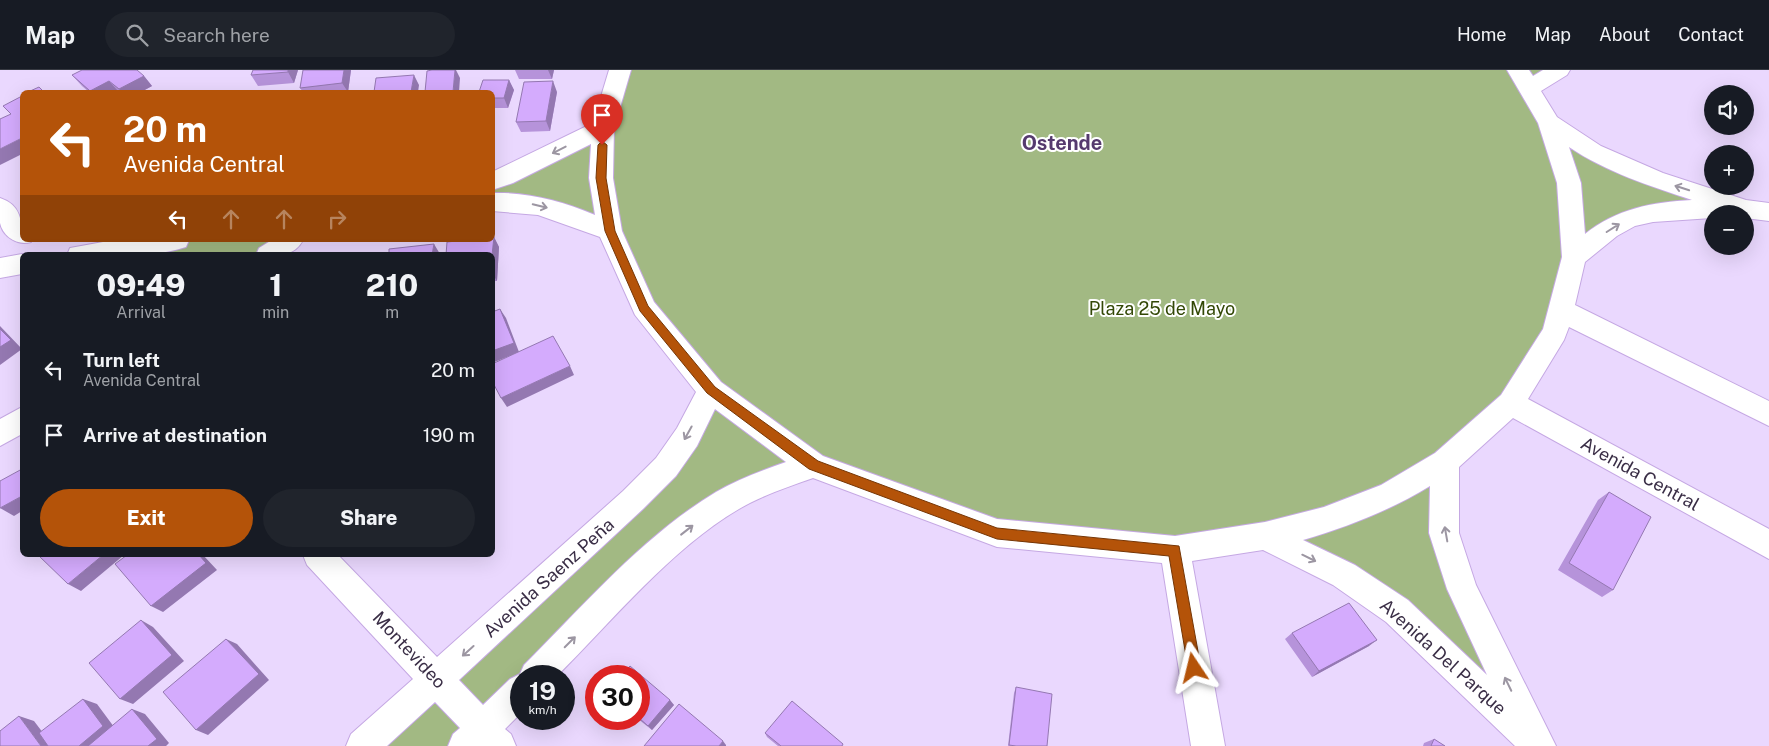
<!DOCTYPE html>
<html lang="en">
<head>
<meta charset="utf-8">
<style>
	body { margin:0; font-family:"Public Sans",sans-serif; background:#20242c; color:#f1f3f6; height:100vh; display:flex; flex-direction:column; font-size:19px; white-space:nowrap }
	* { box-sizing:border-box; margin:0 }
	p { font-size:16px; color:#9ea1a6 }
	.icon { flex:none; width:28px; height:28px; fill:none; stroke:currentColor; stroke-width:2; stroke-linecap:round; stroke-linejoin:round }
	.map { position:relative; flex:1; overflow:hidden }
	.drawer { position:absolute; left:20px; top:182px; width:475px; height:305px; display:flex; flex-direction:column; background:#171b24; border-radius:8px; box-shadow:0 5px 20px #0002 }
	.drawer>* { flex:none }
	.top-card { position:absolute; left:20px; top:20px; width:475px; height:152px; border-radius:8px; box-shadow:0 5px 20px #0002; background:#b45309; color:#fff; overflow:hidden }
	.tools { position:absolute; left:1704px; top:15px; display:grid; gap:10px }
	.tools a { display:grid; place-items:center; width:50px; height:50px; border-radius:50%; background:#171b24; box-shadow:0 5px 20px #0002; font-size:25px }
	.speed { position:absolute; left:510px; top:595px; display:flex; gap:10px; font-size:25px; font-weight:700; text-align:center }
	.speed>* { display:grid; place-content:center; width:65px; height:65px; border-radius:50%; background:#171b24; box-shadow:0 5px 20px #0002; line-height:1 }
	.speed small { font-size:12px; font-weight:400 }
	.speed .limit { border:8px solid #d22; background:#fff; color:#111 }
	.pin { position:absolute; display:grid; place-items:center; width:42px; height:42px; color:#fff; margin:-51px -21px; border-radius:50% 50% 50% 0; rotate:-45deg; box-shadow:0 0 5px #0007 }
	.pin .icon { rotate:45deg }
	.me { position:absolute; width:55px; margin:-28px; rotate:350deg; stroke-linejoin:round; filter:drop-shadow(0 0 4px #0008) }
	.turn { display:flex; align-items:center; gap:18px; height:105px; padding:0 20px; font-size:22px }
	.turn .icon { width:65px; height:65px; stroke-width:2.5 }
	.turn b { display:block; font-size:35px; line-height:42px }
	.lanes { display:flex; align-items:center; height:48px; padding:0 20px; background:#0003; justify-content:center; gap:25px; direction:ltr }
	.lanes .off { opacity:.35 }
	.eta { display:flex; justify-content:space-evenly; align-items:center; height:85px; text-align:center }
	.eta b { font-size:30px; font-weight:800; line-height:35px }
	.primary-button { display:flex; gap:10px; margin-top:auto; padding:10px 20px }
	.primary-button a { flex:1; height:58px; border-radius:30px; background:#b45309; color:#fff; font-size:20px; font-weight:800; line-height:58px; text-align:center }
	.primary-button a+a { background:#20242c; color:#f1f3f6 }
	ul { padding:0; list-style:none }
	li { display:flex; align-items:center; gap:15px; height:65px; padding:0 20px }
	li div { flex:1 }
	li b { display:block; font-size:19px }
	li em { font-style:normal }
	header { display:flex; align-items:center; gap:30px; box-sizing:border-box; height:70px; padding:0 25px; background:#171b24; border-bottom:1px solid #363941 }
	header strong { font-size:24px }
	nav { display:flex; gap:28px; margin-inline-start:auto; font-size:18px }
	.search { width:350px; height:45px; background:#20242c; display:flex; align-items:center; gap:12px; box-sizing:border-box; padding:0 18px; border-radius:28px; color:#9ea1a6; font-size:19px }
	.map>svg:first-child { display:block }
	.green { fill:#a2b983 }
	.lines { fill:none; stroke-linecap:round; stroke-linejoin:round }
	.minor-casing { stroke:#c5a8e3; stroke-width:2 }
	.minor { fill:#fff; fill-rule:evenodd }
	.wall { fill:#b693da }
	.shaded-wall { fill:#9478b1 }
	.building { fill:#d4abfd; stroke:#9478b1 }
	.oneway { stroke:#9c96a2 }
	.route { fill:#b45309; stroke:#753606 }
	.labels { text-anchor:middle; stroke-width:4; stroke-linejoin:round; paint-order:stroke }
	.park-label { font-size:18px; fill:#334806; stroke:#fff }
	.street-label { font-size:18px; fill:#3a2e46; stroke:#fff }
	.quarter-label { font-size:20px; font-weight:bold; fill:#553a6e; stroke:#fff }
</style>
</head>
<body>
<header>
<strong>Map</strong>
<div class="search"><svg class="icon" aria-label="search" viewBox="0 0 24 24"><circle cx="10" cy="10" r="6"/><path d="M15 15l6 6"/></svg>Search here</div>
<nav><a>Home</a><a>Map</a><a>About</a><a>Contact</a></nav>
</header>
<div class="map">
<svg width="1769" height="676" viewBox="0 0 1769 676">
	<rect width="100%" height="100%" fill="#ead8fe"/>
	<path class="green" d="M 620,0 L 1559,0 L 1530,18 L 1549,53 L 1593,82 L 1745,139 L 1637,146 L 1574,187 L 1536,295 L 1445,392 L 1444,463 L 1537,673 L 1397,541 L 1265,466 L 1175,480 L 997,463 L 813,395 L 669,474 L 539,606 L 521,606 L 521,624 L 470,676 L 363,676 L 633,430 L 711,320 L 644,238 L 611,159 L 493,132 L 493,111 L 603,58 Z
		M 177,170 L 291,170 L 268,185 L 79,185 Z"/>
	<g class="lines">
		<defs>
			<path id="minor" d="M 609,0 L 631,0 L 614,58 L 613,108 L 622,161 L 654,232 L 721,312 L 823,386 L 997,449 L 1175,466 L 1265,452 L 1324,437 L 1381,415 L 1435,383 L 1501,325 L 1543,259 L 1562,187 L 1557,113 L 1538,53 L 1507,0 L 1529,0 L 1533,6 L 1543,0 L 1570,0 L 1567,5 L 1541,21 L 1557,47 L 1601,76 L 1663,103 L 1746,130 L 1769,133 L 1769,151 L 1745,148 L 1745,144 L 1712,144 L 1712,148 L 1653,152 L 1635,156 L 1617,166 L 1585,192 L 1575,235 L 1769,331 L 1769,356 L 1569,257 L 1564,270 L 1528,329 L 1769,459 L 1769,489 L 1513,348 L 1459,397 L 1459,463 L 1476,515 L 1556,676 L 1515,676 L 1386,552 L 1333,515 L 1263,480 L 1192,491 L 1225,676 L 1191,676 L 1162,493 L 997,477 L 813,408 C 788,417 763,425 739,439 C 671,479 613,550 557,606 L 521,606 L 521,643 L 505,659 L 511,664 L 516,676 L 448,676 L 453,664 L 460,658 L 435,632 L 387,676 L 346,676 L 351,664 L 413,609 L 307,495 L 303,485 L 338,485 L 437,587 L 623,421 L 656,388 L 677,358 L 696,322 L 635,245 L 600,167 L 538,145 L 492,141 L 492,123 C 528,122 562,131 595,145 L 589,108 L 591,74 L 513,113 L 492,120 L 492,102 L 593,53 ZM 1569,77 C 1606,102 1650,116 1692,130 C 1652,132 1616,139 1585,164 L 1581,113 ZM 715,339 L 786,392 C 763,400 738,409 716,422 C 643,466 584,535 524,595 L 520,604 L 510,609 L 483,635 L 459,610 L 643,439 L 676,406 L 697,376 ZM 1430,416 L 1429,463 L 1447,519 L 1487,605 L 1408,530 L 1355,495 L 1303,470 C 1347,457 1391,440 1430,416 Z
				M 0,128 C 21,135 22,151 22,170 L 32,170 L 31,172 C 18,176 3,167 0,153 C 0,145 0,136 0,128 Z
				M 114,170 L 189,170 L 186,177 C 148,189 106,185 67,185 L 70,178 Z
				M 272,170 L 303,170 C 293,189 274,185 256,185 L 259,178 Z
				M 22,184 L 24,185 L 22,185 L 22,204 L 0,208 L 0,188 Z
				M 22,337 L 22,364 L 0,376 L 0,349 Z"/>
		</defs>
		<use href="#minor" class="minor-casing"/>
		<use href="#minor" class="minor"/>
	</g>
	<path class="wall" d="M 298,0 L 294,13 L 258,16 L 251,5 Z
		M 351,0 L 348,22 L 303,22 L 300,18 Z
		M 515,0 L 554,0 L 552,9 L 519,9 Z
		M 72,5 L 144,6 L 152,16 L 141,22 L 119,22 L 118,21 L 116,22 L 89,22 L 82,16 Z
		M 509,10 L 514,20 L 508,38 L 492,38 L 492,22 Z
		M 557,22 L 550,61 L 521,62 L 516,52 Z
		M 494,167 L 499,177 L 497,211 L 492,211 L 492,185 Z
		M 1609,422 L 1613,520 L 1602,527 L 1558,500 L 1598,430 Z
		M 1292,563 L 1369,576 L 1312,607 L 1285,569 Z
		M 639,606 L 674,635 L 652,660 L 638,649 Z
		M 1016,617 L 1047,676 L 1008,676 L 1014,623 Z
		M 765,663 L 844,676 L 778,676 L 767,667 Z
		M 1434,669 L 1445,676 L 1423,676 L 1424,673 Z"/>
	<path class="shaded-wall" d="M 288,0 L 298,0 L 294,13 L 288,2 Z
		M 344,0 L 351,0 L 348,22 L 342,13 Z
		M 455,0 L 456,0 L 460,8 L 459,22 L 453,22 Z
		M 548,0 L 554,0 L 552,9 Z
		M 414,5 L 419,15 L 418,22 L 411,22 Z
		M 144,6 L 152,16 L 141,22 L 122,22 L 119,19 Z
		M 509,10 L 514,20 L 508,38 L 504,28 Z
		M 109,11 L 118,21 L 116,22 L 92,22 L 90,21 Z
		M 553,11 L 557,22 L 550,61 L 546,51 Z
		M 22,68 L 22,84 L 0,95 L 0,79 Z
		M 494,167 L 499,177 L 497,211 L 492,203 L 492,185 Z
		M 434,174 L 440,184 L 439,185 L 432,185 Z
		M 500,239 L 506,248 L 519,282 L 492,293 L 492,281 Z
		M 0,256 L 22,279 L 0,295 Z
		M 570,296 L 574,305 L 507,337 L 501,328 Z
		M 22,426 L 22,441 L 14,446 L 0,438 Z
		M 103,485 L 124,485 L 81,521 L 68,514 Z
		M 199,485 L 203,485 L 217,500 L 163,542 L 151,536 Z
		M 141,550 L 153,557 L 184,591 L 133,634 L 120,629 Z
		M 226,569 L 237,574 L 269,610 L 208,665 L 196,660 Z
		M 1377,570 L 1369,576 L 1312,607 L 1319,601 Z
		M 83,629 L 97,634 L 117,661 L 98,676 L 79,676 Z
		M 670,630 L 674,635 L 652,660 L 648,656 Z
		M 132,639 L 145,644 L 169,673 L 166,676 L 148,676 Z
		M 19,646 L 34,651 L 53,676 L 41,676 Z
		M 723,671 L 726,675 L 726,676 L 719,676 Z"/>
	<path class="building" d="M 82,0 L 137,0 L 144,6 L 119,19 L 109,11 L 90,21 L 72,5 Z
		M 253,0 L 288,0 L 288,2 L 251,5 Z
		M 303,0 L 344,0 L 342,13 L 300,18 Z
		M 432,0 L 455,0 L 453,22 L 425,22 L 427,1 Z
		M 414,5 L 411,22 L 374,22 L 376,8 Z
		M 483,10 L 509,10 L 504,28 L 492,28 L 492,22 L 479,22 Z
		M 553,11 L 546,51 L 516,52 L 524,12 Z
		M 39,17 L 44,22 L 28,22 Z
		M 22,26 L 22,68 L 0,79 L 0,49 L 11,44 L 3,36 Z
		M 492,167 L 494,167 L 492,185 L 446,185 L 447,172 L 466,170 L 492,170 Z
		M 434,174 L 432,185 L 389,185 L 389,179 Z
		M 500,239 L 514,273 L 492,281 L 492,242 Z
		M 0,259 L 11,270 L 0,277 Z
		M 553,266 L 570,296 L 501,328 L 492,311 L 492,294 Z
		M 22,399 L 22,426 L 0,438 L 0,411 Z
		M 1609,422 L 1651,447 L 1613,520 L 1569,493 Z
		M 38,485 L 103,485 L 68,514 Z
		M 127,485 L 199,485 L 206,493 L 151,536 L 115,494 Z
		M 1349,533 L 1377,570 L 1319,601 L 1292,563 Z
		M 141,550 L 172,585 L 120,629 L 89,593 Z
		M 226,569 L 259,604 L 196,660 L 163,622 Z
		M 630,596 L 670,630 L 648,656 L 639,648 L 639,606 L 621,606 Z
		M 1016,617 L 1052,624 L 1047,676 L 1016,676 L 1009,675 Z
		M 83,629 L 103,656 L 79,676 L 48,676 L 39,663 Z
		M 792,631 L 843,674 L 842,676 L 781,676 L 765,663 Z
		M 679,634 L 723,671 L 719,676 L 644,676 Z
		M 132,639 L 157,669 L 148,676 L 88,676 Z
		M 19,646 L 41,676 L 0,676 L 0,661 Z
		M 1434,669 L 1445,676 L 1431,676 Z"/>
	<defs><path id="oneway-shaft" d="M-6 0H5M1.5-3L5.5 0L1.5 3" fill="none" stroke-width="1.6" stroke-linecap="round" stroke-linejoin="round" transform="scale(1.25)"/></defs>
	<g class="oneway">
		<use href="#oneway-shaft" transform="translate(559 80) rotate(153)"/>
		<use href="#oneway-shaft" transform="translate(1682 118) rotate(-162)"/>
		<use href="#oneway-shaft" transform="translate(540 136) rotate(14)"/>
		<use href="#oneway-shaft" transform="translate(1613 158) rotate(-32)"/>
		<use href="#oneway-shaft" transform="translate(688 363) rotate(119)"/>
		<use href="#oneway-shaft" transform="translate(687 460) rotate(-38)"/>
		<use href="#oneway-shaft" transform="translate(1446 464) rotate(-100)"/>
		<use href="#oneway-shaft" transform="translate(1309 488) rotate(26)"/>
		<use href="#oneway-shaft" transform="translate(570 572) rotate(-45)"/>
		<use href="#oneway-shaft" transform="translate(468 581) rotate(138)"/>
		<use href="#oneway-shaft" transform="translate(1508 614) rotate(-116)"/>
	</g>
	<path class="route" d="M 602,71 L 607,75 L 606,108 L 615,161 L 648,236 L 715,317 L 818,391 L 997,458 L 1179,476 L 1201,598 L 1199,602 L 1194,604 L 1190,602 L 1188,598 L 1169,486 L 997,469 L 809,399 L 707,323 L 640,241 L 605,161 L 596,108 L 598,75 Z"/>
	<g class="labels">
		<g class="park-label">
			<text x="1162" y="245">Plaza 25 de Mayo</text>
		</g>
		<g class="street-label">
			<text transform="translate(1640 404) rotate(29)" y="6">Avenida Central</text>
			<text transform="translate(549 508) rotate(-42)" y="6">Avenida Saenz Peña</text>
			<text transform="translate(409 580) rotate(47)" y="6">Montevideo</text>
			<text transform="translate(1443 587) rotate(42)" y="6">Avenida Del Parque</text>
		</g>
		<g class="quarter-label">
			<text x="1062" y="80">Ostende</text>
		</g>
	</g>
</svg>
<div class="tools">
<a><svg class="icon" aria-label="sound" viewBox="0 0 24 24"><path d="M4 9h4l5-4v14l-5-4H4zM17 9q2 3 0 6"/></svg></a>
<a>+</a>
<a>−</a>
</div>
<div class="speed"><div>19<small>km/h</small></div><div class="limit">30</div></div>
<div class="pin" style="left:602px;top:75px;background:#d93025"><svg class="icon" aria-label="arrive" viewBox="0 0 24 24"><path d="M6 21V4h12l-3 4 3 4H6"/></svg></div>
<svg class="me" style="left:1194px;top:598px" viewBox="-20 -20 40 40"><path d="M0-17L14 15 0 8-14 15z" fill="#b45309" stroke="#fff" stroke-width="4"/></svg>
<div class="top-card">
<div class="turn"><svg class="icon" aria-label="left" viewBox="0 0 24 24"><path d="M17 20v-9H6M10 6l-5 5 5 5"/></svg><div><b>20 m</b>Avenida Central</div></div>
<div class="lanes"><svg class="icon" aria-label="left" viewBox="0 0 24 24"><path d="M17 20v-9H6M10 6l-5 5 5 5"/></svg><svg class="icon off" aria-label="ahead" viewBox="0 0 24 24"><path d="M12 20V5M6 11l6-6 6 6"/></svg><svg class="icon off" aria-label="ahead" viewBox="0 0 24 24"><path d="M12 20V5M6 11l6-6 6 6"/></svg><svg class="icon off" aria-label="right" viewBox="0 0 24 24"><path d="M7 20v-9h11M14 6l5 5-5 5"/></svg></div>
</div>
<section class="drawer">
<div class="eta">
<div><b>09:49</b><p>Arrival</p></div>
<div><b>1</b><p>min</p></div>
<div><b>210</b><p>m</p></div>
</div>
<ul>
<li><svg class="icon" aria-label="left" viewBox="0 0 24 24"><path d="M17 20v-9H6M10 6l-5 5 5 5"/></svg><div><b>Turn left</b><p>Avenida Central</p></div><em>20 m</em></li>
<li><svg class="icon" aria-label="arrive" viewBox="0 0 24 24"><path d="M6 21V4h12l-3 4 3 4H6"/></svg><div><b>Arrive at destination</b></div><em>190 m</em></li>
</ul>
<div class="primary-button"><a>Exit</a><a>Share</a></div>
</section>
</div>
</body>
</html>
